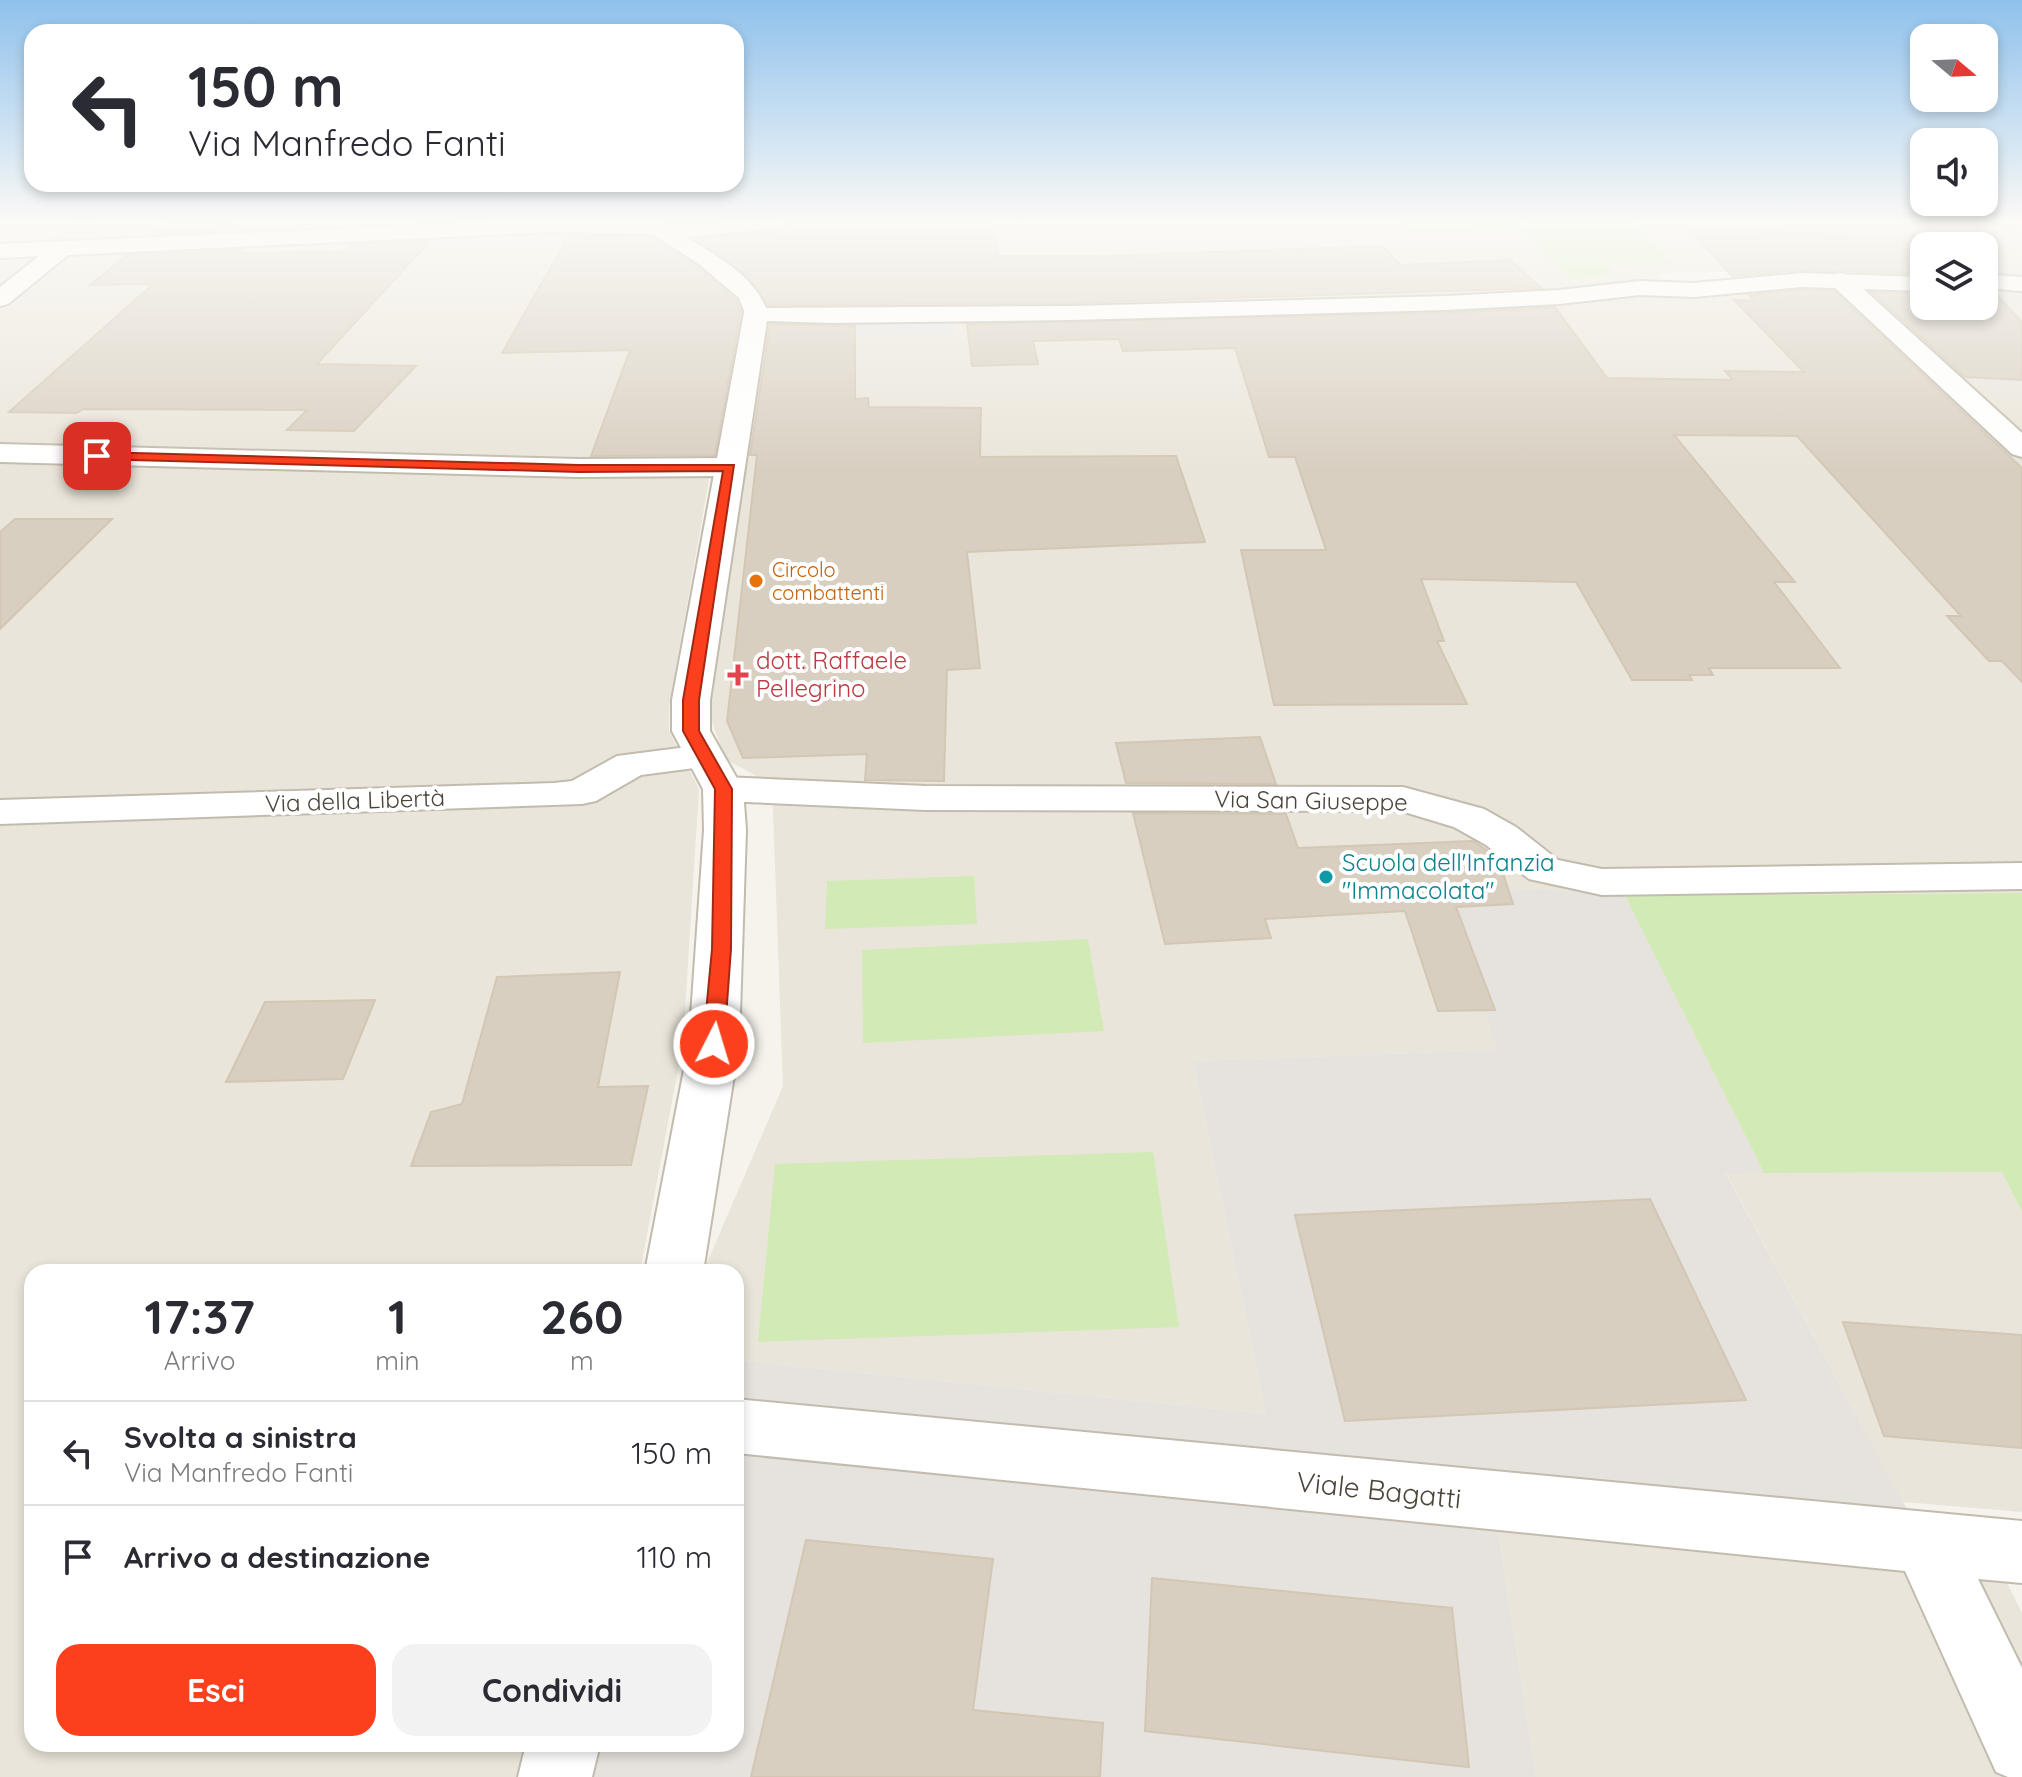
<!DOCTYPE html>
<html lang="it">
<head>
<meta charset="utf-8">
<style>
	body { margin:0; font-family:Quicksand,sans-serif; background:#f2f2f3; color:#2b2b33; height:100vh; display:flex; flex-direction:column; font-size:30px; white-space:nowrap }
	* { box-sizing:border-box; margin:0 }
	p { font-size:26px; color:#7c7c81 }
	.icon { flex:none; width:44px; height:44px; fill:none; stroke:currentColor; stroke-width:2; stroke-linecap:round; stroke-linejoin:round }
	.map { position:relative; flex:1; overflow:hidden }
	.panel { position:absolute; left:24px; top:1264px; width:720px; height:488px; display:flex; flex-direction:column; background:#fff; border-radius:24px; box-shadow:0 4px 12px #0003 }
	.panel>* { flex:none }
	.top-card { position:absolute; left:24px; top:24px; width:720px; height:168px; border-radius:24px; box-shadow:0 4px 12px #0003; background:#fff; color:#2b2b33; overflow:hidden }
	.needle { width:52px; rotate:109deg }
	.buttons { position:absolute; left:1910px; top:24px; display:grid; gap:16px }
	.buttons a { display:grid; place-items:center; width:88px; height:88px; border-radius:16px; background:#fff; box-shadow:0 4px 12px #0003; font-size:40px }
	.pin { position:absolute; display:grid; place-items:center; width:68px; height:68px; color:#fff; margin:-34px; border-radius:16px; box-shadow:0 4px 12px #0006 }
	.me { position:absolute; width:88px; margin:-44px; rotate:5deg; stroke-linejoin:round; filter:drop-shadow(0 0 6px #0008) }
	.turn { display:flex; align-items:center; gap:28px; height:168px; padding:0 32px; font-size:36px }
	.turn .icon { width:104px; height:104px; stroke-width:2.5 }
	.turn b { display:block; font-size:56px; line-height:68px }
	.eta { display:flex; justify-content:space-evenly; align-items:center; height:136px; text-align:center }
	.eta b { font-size:48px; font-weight:700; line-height:56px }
	.primary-button { display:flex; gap:16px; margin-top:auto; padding:16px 32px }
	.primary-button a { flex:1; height:92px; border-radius:24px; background:#fc3f1d; color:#fff; font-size:32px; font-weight:700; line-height:92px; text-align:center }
	.primary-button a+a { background:#f2f2f3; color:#2b2b33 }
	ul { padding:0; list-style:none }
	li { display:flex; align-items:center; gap:24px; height:104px; padding:0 32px; border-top:2px solid #e1e1e2 }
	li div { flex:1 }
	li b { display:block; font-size:30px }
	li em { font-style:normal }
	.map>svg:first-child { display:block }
	.residential { fill:#eae5da }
	.industrial { fill:#e6e2dd }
	.green { fill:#d2eab5 }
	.parking { fill:#e5e3e0 }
	.building { fill:#d8cfc1; stroke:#d3c7b4; stroke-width:2 }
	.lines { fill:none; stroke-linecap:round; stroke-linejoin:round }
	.minor-casing { stroke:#c2bbae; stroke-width:4 }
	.tertiary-casing { stroke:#c2bbae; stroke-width:4 }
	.minor { fill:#fff; fill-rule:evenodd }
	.tertiary { fill:#fff; fill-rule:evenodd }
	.route { fill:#fc3f1d; stroke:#a42913; stroke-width:2 }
	.food-dot { fill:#e8710a; stroke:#fff; stroke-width:3 }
	.health-dot { fill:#e0444e; stroke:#fff; stroke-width:3 }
	.culture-dot { fill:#0f9aa8; stroke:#fff; stroke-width:3 }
	.labels { text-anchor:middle; stroke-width:8; stroke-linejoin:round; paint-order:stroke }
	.far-food-label { font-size:20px; fill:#c56008; stroke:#fff; text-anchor:start }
	.health-label { font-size:24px; fill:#be3a42; stroke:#fff; text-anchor:start }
	.street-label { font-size:24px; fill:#4b4439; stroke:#fff }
	.culture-label { font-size:24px; fill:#0d838f; stroke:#fff; text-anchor:start }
	.near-street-label { font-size:28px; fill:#4b4439; stroke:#fff }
</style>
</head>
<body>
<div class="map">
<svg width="2022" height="1777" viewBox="0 0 2022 1777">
	<rect width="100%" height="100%" fill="#f6f3ec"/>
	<path class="residential" d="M 0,222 L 70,222 L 27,246 L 77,246 L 103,222 L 1398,222 L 1411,233 L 1520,231 L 1572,280 L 1606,276 L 1610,274 L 1602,261 L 1674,264 L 1636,222 L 2022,222 L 2022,283 L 1984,279 L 1984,246 L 1924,246 L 1924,275 L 1800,271 L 1679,272 L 1662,274 L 1653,283 L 1557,295 L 992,312 L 738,315 L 669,707 L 669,731 L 699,789 L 683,1043 L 640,1272 L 32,1272 L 32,1744 L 531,1744 L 523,1777 L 0,1777 Z
		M 1758,285 L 1924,286 L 1924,306 L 1984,306 L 1984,290 L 2022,293 L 2022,893 L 1625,896 L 1539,889 L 1454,894 L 1498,1050 L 1193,1061 L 1266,1414 L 736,1360 L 736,1272 L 703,1272 L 783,1086 L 772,784 L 725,759 L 706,704 L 754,426 L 768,322 L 990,319 Z
		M 2002,1172 L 2022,1212 L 2022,1512 L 1903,1502 L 1726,1173 Z
		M 1494,1502 L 1990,1549 L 2022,1613 L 2022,1777 L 1536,1777 Z"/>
	<path class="industrial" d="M 70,222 L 103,222 L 77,246 L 25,248 Z
		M 1539,889 L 1625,896 L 1764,1173 L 1726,1174 L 1926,1544 L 1494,1503 L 1536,1777 L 568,1777 L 576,1744 L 736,1744 L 736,1360 L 1266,1414 L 1193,1061 L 1497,1050 L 1453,894 Z"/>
	<path class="green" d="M 1398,222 L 1636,222 L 1675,265 L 1603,261 L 1611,270 L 1606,276 L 1572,280 L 1520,231 L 1411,233 Z
		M 974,876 L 977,924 L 825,929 L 827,881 Z
		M 2022,893 L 2022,1212 L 2002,1172 L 1764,1173 L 1625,896 Z
		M 1088,939 L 1104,1031 L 863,1043 L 862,950 Z
		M 1153,1152 L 1179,1327 L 758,1342 L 775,1164 Z"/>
	<path class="parking" d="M 952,322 L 953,333 L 848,335 L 849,324 Z"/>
	<path class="building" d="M 167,222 L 228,222 L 218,231 L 153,234 Z
		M 792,222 L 990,222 L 999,256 L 1103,256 L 1383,246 L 1400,265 L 1510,260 L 1541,288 L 1071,303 L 768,305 L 747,276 L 695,239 L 778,231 Z
		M 1689,229 L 1944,237 L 1952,246 L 1924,246 L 1924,274 L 1802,270 L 1732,276 Z
		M 569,235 L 651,237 L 697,266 L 736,300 L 741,312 L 715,455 L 591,456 L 630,350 L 502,353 Z
		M 430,241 L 317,364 L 416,366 L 354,431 L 287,430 L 307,410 L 83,409 L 77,413 L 9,412 L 153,284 L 90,285 L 127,255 L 244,250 L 241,253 L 345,252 L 353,244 Z
		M 1802,290 L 1834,291 L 2022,468 L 2022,682 L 2002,661 L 1989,661 L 1947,616 L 1961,616 L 1797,436 L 1674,435 L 1795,582 L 1774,582 L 1840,668 L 1709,668 L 1713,675 L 1689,675 L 1692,680 L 1632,680 L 1576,582 L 1421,579 L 1444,641 L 1437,641 L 1467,704 L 1274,705 L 1241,550 L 1326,550 L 1295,457 L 1269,457 L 1235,348 L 1123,351 L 1119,339 L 1033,341 L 1038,364 L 972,366 L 967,324 L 1446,313 L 1555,307 L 1607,378 L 1733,380 L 1725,371 L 1804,372 L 1734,300 L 1754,301 L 1749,295 Z
		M 1984,291 L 1994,292 L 2022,322 L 2022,380 L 1965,377 L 1872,292 L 1924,294 L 1924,306 L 1984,306 Z
		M 770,324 L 855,326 L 855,399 L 868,398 L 869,407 L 981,408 L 980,457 L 1176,456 L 1205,542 L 967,552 L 980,668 L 947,670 L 944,781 L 865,780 L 867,754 L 743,758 L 727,721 L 757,455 L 750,455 Z
		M 15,519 L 112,519 L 0,629 L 0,532 Z
		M 1260,737 L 1276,784 L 1126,783 L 1116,743 Z
		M 1133,813 L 1286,814 L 1298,848 L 1473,841 L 1498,858 L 1513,904 L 1456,907 L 1495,1010 L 1438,1011 L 1405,911 L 1265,919 L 1271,938 L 1165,944 Z
		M 620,972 L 598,1087 L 648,1086 L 631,1165 L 411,1166 L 431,1112 L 462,1104 L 497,977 Z
		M 375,1000 L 343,1079 L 226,1082 L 265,1002 Z
		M 1650,1199 L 1746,1400 L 1345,1421 L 1295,1215 Z
		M 1843,1322 L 2022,1335 L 2022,1448 L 1884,1436 Z
		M 806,1540 L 993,1559 L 973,1710 L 1103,1723 L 1100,1777 L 751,1777 Z
		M 1152,1578 L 1452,1608 L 1469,1767 L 1145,1731 Z"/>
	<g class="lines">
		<defs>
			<path id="minor" d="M 494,222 L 662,222 L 667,225 L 789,222 L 778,228 L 686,237 C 717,256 756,277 768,313 L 765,318 L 747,318 L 739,298 L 699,264 L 652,234 L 550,232 L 68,255 L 8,304 L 0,306 L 0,287 L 39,256 L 0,258 L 0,244 Z
				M 1840,273 L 1848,275 L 2022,433 L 2022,457 L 2012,454 L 1832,285 L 1828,280 L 1832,275 Z
				M 0,444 L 579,459 L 730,458 L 740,461 L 745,467 L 740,473 L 730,476 L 579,477 L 0,462 Z
				M 703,745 L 717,749 L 723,757 L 717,765 L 641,775 L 596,801 L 582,804 L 0,824 L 0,800 L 554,783 L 572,781 L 617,756 Z
				M 723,777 L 925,786 L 1403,787 L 1484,809 L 1516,827 L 1558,860 L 1602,869 L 2022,863 L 2022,889 L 1602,895 L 1529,879 L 1486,845 L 1454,827 L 1401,811 L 925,810 L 723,801 L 709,798 L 703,789 L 709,780 Z
				M 736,1399 L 2022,1521 L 2022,1583 L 1978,1579 L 2022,1668 L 2022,1777 L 2008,1777 L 1996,1772 L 1905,1571 L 736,1453 Z"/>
			<path id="tertiary" d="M 1802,273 L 1924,277 L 1924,291 L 1802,287 L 1694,297 L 1640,295 L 1559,304 L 1446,310 L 1071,320 L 831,323 L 767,321 L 710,700 L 710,731 L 743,789 L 746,830 L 739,1044 L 703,1272 L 645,1272 L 689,1044 L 704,830 L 703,789 L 672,731 L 672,700 L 744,313 L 747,308 L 1071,306 L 1446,296 L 1559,290 L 1640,281 L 1694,283 Z
				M 1984,274 L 2022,277 L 2022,291 L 1984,288 Z
				M 526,1744 L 600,1744 L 592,1777 L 518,1777 Z"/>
		</defs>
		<use href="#minor" class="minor-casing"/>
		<use href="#tertiary" class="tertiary-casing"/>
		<use href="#minor" class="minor"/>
		<use href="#tertiary" class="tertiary"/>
	</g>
	<linearGradient id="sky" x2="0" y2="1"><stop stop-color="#8fc1ec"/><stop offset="0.47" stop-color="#fbfaf6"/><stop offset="1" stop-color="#fbfaf6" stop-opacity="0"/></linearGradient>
	<rect width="2022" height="471" fill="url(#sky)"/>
	<path class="route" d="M 97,452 L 579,465 L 734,465 L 699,700 L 699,731 L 732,789 L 731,949 L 724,1044 L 721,1049 L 706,1049 L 703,1044 L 712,949 L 715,789 L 683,731 L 683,700 L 723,471 L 579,472 L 93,459 L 91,456 Z"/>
	<circle class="food-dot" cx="756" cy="581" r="8"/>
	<path class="health-dot" d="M734 663h8v8h8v8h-8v8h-8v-8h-8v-8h8z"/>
	<circle class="culture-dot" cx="1326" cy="877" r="8"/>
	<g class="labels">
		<g class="far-food-label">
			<text x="772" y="577">Circolo<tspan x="772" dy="23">combattenti</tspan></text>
		</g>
		<g class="health-label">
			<text x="756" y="669">dott. Raffaele<tspan x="756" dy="28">Pellegrino</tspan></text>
		</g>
		<g class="street-label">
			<text transform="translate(355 801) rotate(-2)" y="8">Via della Libertà</text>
			<text transform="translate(1311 801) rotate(1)" y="8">Via San Giuseppe</text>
		</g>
		<g class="culture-label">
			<text x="1342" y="871">Scuola dell'Infanzia<tspan x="1342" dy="28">"Immacolata"</tspan></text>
		</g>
		<g class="near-street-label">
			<text transform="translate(1379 1490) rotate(6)" y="10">Viale Bagatti</text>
		</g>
	</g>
</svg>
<div class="buttons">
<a><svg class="needle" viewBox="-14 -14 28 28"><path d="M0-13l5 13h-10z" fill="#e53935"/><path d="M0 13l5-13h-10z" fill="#7c7c81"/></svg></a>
<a><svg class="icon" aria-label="sound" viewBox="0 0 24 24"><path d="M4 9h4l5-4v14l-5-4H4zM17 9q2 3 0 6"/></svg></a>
<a><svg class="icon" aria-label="layers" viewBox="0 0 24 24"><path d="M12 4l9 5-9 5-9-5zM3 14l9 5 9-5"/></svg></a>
</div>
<div class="pin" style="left:97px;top:456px;background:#d93025"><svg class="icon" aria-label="arrive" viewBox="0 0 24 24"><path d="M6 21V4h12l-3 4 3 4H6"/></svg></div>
<svg class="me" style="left:714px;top:1044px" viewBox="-20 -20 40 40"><circle r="17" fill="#fc3f1d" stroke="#fff" stroke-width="3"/><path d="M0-11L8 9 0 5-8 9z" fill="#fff"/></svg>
<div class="top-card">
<div class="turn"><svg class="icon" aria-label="left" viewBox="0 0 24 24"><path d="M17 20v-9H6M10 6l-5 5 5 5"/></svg><div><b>150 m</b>Via Manfredo Fanti</div></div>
</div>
<section class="panel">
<div class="eta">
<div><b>17:37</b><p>Arrivo</p></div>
<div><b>1</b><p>min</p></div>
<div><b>260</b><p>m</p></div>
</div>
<ul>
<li><svg class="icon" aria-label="left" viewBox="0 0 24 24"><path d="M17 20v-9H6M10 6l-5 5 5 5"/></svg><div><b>Svolta a sinistra</b><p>Via Manfredo Fanti</p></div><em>150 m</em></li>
<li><svg class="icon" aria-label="arrive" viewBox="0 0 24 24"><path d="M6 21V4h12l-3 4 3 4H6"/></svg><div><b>Arrivo a destinazione</b></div><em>110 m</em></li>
</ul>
<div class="primary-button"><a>Esci</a><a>Condividi</a></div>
</section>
</div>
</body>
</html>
